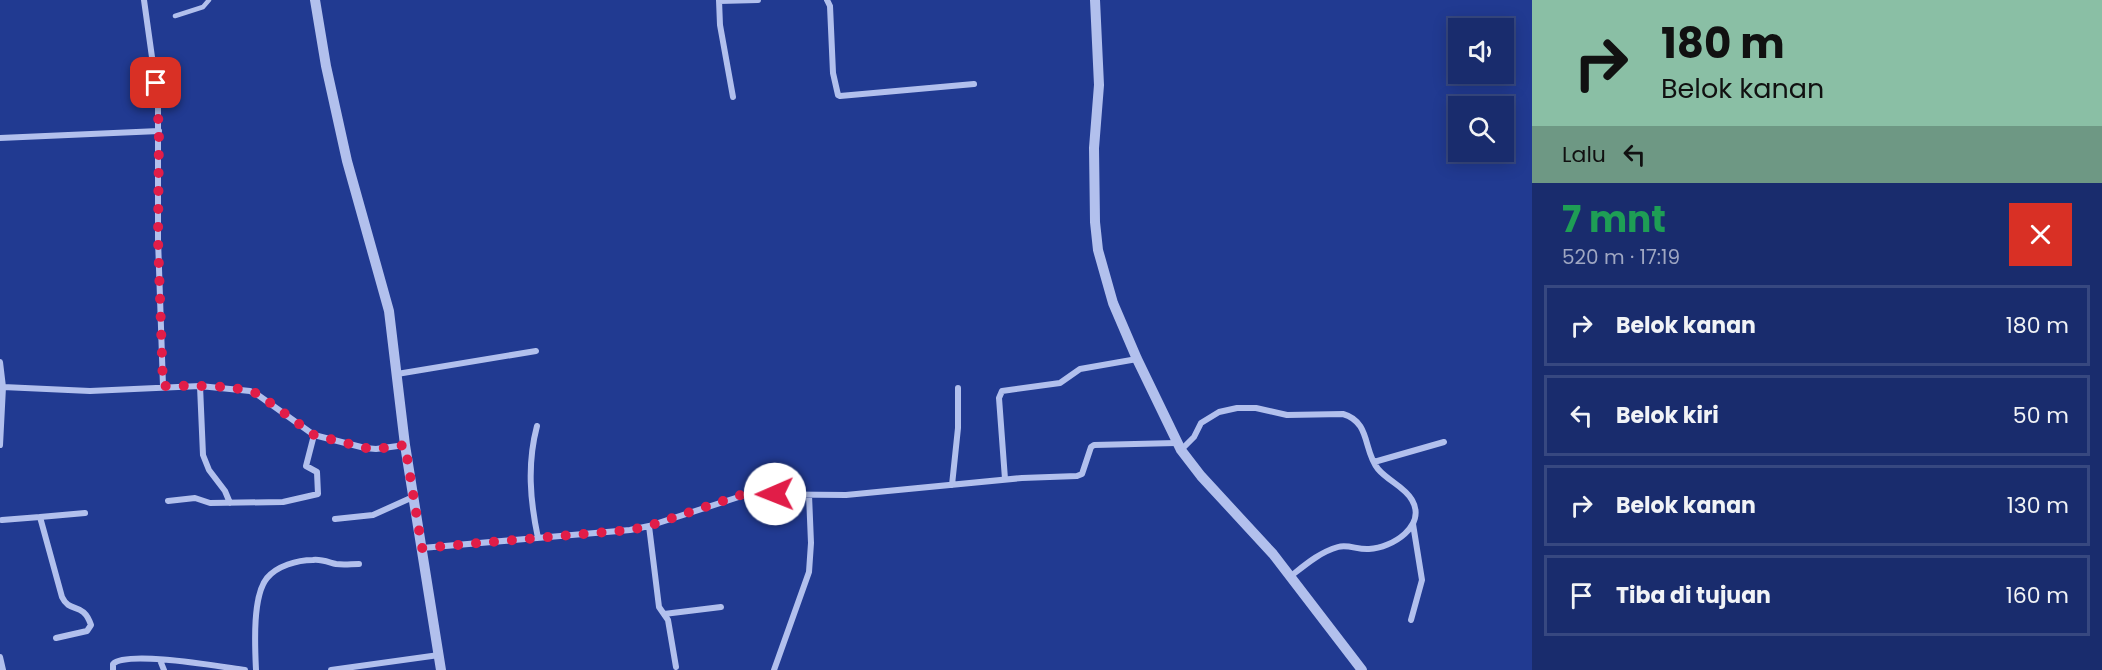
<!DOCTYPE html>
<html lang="id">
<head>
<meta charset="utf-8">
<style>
	body { margin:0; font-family:Poppins,sans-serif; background:#223472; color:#f1f3f6; height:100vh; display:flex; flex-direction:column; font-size:22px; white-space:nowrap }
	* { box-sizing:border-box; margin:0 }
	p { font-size:20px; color:#9fa7c2 }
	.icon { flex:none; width:33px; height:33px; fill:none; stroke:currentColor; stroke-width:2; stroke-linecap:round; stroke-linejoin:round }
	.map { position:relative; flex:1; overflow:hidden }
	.drawer { display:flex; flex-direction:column; background:#192c6d; width:570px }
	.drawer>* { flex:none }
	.top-card { background:#8abfa5; color:#111; overflow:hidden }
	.fabs { position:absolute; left:1448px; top:18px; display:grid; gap:12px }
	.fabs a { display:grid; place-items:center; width:66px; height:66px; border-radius:0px; background:#192c6d; box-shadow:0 3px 15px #0003,0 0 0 2px #374880; font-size:30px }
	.pin { position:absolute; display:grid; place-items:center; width:51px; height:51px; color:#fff; margin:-26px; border-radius:12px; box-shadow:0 3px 9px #0006 }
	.me { position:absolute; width:66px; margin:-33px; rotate:269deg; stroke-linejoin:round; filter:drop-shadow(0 0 4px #0008) }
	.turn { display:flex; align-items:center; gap:21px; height:126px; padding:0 30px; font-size:27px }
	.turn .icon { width:78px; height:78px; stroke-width:2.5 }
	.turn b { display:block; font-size:42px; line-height:51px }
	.then { display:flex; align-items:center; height:57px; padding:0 30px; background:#0003; gap:12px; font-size:22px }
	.round { display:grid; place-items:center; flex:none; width:63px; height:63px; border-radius:0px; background:#223472 }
	.head { display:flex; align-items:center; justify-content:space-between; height:102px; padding:0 30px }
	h1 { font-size:36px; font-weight:700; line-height:45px; color:#1e9e55 }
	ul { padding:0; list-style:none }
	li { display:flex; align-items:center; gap:18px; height:81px; margin:0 12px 9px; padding:0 18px; border:3px solid #374880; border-radius:0px }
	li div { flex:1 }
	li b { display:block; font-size:22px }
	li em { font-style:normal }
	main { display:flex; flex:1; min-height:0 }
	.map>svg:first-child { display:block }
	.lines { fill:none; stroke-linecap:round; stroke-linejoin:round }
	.service { stroke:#b2c0ed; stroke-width:4.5 }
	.minor { stroke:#b2c0ed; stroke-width:6 }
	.tertiary { stroke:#b2c0ed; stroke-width:10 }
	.route { stroke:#e11d48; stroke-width:10; stroke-dasharray:0 18 }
</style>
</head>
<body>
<main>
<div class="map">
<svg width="1532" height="670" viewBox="0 0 1532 670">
	<rect width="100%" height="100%" fill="#213a91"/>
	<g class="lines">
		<path class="service" d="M 175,16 L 203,7 L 209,0"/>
		<path class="minor" d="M 144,0 L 158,100 L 158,239 L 163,386
			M 719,0 L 720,25 L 733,97
			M 827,0 L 830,6 L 833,73 L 838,95 L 840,96 L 974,84
			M 719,1 L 758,0
			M 0,138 L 159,131
			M 0,362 L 3,387 L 0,445
			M 397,374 L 536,351
			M 200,386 L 203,455 L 209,470 L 225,491 L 230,503
			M 3,387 L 90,391 L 200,386 L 250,391 L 258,395 L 314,435 L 365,448 L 376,449 L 405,445
			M 537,426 C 527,464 530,500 538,538
			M 1181,450 L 1194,437 L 1201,423 L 1219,412 L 1237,408 L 1256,408 L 1287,415 L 1343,414 C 1371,422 1363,451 1378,469 C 1388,481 1405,487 1412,500 C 1427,526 1392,548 1369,549 C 1358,550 1348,544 1338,547 C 1320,552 1305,565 1291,576
			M 1374,462 L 1444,442
			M 1005,479 L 999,398 L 1002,391 L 1060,383 L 1080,369 L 1137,359
			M 952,485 L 958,428 L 958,388
			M 168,501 L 195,498 L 210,503 L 283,502 L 318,494 L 317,472 L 306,466 L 314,435
			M 40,517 L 85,513
			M 335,519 L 373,515 L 413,497
			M 2,520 L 40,517 L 62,597 C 70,614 83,601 91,625 L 87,631 L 56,638
			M 649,526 L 659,607 L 668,620 L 676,667
			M 422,548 L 630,530 L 649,526 L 748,494 L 846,495 L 1022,478 L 1077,476 L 1082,474 L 1091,447 L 1094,445 L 1176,443
			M 664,614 L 721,607
			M 1411,620 L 1422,580 L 1413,524
			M 0,657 L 3,670
			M 160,660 L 164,670
			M 113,670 L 113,664 C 127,650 222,667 245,670
			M 256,670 C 255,648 252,596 267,578 C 277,566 297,560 313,560 C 321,559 328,562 336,564 C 344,565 351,564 359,564
			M 331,670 L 439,655
			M 774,670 L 809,572 L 811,543 L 809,495"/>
		<path class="tertiary" d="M 315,0 L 326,66 L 347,161 L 389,311 L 405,445 L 441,670
			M 1095,0 L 1099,85 L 1094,148 L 1095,222 L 1098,250 L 1113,303 L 1137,359 L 1181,450 L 1201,476 L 1273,554 L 1362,670"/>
	</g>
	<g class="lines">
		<path class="route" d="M 156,83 L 159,131 L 158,239 L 163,386 C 189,386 234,384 258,394 L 314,435 L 365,448 L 376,449 L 405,445 L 422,548 L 630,530 L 649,526 L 741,495 L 775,494"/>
	</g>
</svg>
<div class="fabs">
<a><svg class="icon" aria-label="sound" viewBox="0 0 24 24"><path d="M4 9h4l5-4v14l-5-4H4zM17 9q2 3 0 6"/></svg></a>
<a><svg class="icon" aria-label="search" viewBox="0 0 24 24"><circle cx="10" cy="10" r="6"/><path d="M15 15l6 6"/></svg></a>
</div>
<div class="pin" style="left:156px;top:83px;background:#d93025"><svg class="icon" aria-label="arrive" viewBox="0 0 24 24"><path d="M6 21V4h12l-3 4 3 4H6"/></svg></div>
<svg class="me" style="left:775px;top:494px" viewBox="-20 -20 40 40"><circle r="19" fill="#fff"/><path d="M0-13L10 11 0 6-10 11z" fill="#e11d48"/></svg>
</div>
<section class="drawer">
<div class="top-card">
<div class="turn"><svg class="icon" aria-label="right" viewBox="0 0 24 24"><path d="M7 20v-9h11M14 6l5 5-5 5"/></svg><div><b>180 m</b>Belok kanan</div></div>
<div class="then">Lalu<svg class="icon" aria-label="left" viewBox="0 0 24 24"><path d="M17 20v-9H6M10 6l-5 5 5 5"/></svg></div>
</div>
<div class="head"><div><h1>7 mnt</h1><p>520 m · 17:19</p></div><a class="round" style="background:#d93025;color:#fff"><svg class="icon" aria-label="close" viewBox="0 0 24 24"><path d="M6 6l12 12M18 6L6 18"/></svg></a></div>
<ul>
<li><svg class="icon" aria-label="right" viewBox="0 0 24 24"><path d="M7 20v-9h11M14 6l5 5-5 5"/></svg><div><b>Belok kanan</b></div><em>180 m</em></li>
<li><svg class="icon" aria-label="left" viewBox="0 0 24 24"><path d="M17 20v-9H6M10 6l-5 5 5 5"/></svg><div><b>Belok kiri</b></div><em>50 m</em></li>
<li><svg class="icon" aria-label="right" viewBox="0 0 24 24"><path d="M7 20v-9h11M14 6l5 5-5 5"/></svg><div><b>Belok kanan</b></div><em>130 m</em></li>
<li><svg class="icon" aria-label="arrive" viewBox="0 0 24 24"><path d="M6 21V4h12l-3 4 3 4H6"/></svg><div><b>Tiba di tujuan</b></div><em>160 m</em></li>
</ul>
</section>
</main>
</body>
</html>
